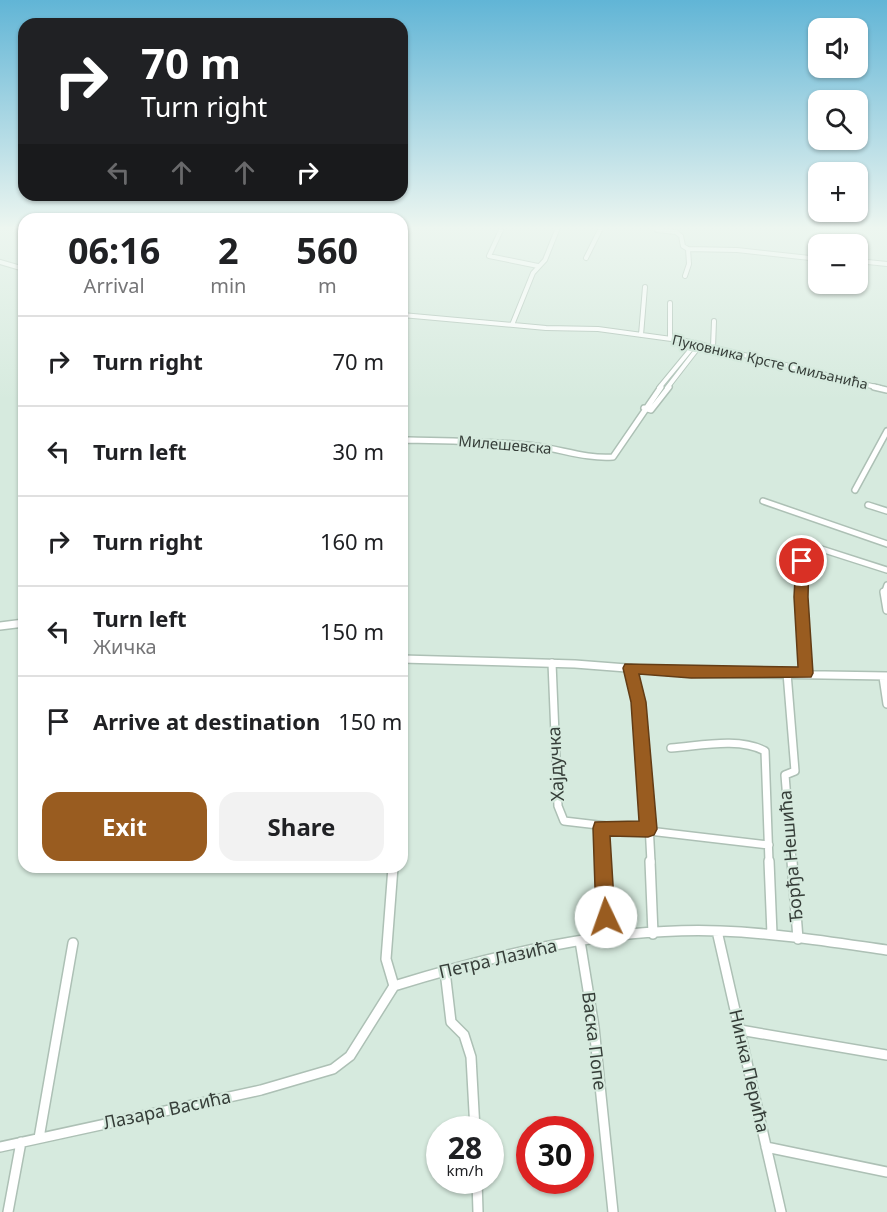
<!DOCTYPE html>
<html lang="en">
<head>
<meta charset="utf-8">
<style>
	body { margin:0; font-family:"Noto Sans",sans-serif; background:#f2f2f2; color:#202124; height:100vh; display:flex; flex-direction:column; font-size:22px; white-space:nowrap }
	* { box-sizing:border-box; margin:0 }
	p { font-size:20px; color:#757577 }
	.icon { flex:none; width:33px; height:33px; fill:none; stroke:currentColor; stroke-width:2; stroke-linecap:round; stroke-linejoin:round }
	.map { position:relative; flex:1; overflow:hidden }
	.side { position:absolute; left:18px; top:213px; width:390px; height:660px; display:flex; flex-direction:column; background:#fff; border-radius:18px; box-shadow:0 2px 4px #0004 }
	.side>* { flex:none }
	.top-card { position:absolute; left:18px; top:18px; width:390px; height:183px; border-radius:18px; box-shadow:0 2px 4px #0004; background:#202124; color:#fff; overflow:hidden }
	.fabs { position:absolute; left:808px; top:18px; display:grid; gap:12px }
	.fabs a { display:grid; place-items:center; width:60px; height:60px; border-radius:12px; background:#fff; box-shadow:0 2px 4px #0004; font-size:30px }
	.speed { position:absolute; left:426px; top:1116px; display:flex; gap:12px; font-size:30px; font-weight:700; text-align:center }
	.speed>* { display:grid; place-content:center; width:78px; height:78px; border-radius:50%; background:#fff; box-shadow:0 2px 4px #0004; line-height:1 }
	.speed small { font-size:15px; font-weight:400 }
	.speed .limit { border:9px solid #d22; background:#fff; color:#111 }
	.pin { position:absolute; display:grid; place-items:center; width:51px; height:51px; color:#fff; margin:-26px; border:3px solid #fff; border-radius:50%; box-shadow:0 2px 6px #0007 }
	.me { position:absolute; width:66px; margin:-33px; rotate:357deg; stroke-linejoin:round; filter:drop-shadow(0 0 4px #0008) }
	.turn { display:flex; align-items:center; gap:21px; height:126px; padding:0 24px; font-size:27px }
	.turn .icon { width:78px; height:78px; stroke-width:2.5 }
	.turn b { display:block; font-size:42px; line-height:51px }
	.lanes { display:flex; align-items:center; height:57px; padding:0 24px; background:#0003; justify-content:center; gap:30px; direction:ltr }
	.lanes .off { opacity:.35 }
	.eta { display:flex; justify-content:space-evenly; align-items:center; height:102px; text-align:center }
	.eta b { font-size:36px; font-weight:700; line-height:42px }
	.primary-button { display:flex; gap:12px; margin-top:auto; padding:12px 24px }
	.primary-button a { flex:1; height:69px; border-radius:18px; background:#995c20; color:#fff; font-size:24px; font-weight:700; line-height:69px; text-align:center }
	.primary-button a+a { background:#f2f2f2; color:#202124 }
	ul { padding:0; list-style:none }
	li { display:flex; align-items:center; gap:18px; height:90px; padding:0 24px; border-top:2px solid #e0e0e0 }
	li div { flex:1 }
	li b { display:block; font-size:22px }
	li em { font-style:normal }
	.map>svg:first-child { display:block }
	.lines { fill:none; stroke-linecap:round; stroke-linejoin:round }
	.minor-far3-casing { stroke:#adc0b5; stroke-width:6 }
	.minor-far2-casing { stroke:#adc0b5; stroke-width:8 }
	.minor-far1-casing { stroke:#adc0b5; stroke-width:10 }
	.minor-casing { stroke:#adc0b5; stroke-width:12 }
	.minor-far3 { stroke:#fff; stroke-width:4 }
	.minor-far2 { stroke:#fff; stroke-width:5 }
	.minor-far1 { stroke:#fff; stroke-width:7 }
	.minor { stroke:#fff; stroke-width:9 }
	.route { fill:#995c20; stroke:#633c15; stroke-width:1.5 }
	.labels { text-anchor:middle; stroke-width:4.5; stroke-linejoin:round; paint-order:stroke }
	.far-street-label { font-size:14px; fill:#363e39; stroke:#d6eade }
	.street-label { font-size:15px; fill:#363e39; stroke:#d6eade }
	.near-street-label { font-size:18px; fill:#363e39; stroke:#d6eade }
</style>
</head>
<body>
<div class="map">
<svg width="887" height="1212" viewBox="0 0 887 1212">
	<rect width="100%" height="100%" fill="#d6eade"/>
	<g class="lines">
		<defs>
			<path id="minor-far3" d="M 501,230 L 489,256 L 538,266
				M 657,230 L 676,232 L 681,236 L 683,246 L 688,249 L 737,250 L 819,259
				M 586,258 L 600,230
				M 858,261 L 887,264
				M 0,262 L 24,269
				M 402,276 L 405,270
				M 685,276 L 689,264 L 688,249
				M 670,303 L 670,338
				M 402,315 L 546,328 L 598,329 L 686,341 L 880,388
				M 512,325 L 533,273 L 545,260 L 557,230
				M 641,335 L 645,287
				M 713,347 L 714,321
				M 659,388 L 696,343
				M 667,388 L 701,344"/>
			<path id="minor-far2" d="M 874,387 L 887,390
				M 644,408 L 651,410 L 669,387
				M 402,448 L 403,441 L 409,440 C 451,441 493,441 535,446 C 561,449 586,459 613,457 L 661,387
				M 855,490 L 887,431
				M 763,501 L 887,544
				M 868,505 L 887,511
				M 801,594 L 802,561 L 812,546 L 887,570
				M 884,594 L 887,585"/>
			<path id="minor-far1" d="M 801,592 L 806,673
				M 884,592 L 887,610
				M 0,626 L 24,623
				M 402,659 L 575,664 L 691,673 L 887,676
				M 552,663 L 558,806 L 564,821 L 769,845
				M 631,668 L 646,767 L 651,862
				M 787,673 L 795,771 L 785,775 L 792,862
				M 883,677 L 887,704
				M 671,748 C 700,746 738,737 765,751 L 769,862
				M 601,828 L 603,862"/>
			<path id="minor" d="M 603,861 L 607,939
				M 650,861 L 653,934
				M 769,861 L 772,934
				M 792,861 L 798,939
				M 393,867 L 386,959 L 394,986
				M 717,931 L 781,1212
				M 580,941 L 594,1027 L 613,1212
				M 445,971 L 451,1022 L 464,1035 L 471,1057 L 475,1130
				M 740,1030 L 887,1055
				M 39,1138 L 73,943
				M 0,1147 L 261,1090 L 333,1069 L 350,1056 L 394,986 C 498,954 610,927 720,931 C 776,933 831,942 887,950
				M 766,1147 L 887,1172
				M 477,1180 L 478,1212
				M 8,1212 L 21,1142"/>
		</defs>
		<use href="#minor-far3" class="minor-far3-casing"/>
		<use href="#minor-far2" class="minor-far2-casing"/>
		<use href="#minor-far1" class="minor-far1-casing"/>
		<use href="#minor" class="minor-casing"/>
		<use href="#minor-far3" class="minor-far3"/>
		<use href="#minor-far2" class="minor-far2"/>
		<use href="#minor-far1" class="minor-far1"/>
		<use href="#minor" class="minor"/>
	</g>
	<linearGradient id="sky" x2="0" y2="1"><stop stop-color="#61b5d6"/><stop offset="0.57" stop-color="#edf6f0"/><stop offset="1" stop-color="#edf6f0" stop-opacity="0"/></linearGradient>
	<rect width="887" height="400" fill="url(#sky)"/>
	<path class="route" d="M 802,556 L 809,561 L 808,597 L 813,673 L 811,677 L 691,678 L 639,674 L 646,702 L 657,829 L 654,835 L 648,837 L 610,836 L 615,917 L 612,923 L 606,926 L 599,923 L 596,917 L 593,828 L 595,822 L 639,821 L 631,702 L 623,668 L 625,664 L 798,667 L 794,597 L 796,561 Z"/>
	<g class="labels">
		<g class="far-street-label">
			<text transform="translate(770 362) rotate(13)" y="5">Пуковника Крсте Смиљанића</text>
		</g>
		<g class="street-label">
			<text transform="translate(505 445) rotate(5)" y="5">Милешевска</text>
		</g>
		<g class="near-street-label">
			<text transform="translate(556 764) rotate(-93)" y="6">Хајдучка</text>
			<text transform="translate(791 856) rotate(-95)" y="6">Ђорђа Нешића</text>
			<text transform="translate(498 959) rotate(-13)" y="6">Петра Лазића</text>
			<text transform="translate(594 1041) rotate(83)" y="6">Васка Попе</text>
			<text transform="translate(749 1071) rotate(77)" y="6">Нинка Перића</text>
			<text transform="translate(167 1110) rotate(-12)" y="6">Лазара Васића</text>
		</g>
	</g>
</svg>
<div class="fabs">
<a><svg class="icon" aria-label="sound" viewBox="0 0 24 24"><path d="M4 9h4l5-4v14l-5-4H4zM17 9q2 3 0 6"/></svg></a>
<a><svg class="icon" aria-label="search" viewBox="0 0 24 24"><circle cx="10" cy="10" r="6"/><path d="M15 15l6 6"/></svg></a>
<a>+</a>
<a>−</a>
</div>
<div class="speed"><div>28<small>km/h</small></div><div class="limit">30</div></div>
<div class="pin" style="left:802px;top:561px;background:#d93025"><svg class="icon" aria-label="arrive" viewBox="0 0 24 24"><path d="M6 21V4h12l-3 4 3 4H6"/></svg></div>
<svg class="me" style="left:606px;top:917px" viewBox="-20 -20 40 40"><circle r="19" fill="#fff"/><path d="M0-13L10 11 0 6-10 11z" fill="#995c20"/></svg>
<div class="top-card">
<div class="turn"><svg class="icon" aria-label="right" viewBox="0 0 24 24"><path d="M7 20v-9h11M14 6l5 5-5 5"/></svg><div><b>70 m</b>Turn right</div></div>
<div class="lanes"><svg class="icon off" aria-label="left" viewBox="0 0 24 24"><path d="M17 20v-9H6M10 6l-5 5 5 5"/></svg><svg class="icon off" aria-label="ahead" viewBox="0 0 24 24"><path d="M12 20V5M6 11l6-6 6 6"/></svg><svg class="icon off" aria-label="ahead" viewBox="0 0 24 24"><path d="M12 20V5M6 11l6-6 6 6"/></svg><svg class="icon" aria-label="right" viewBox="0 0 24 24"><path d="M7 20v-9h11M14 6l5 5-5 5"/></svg></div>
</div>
<section class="side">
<div class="eta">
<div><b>06:16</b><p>Arrival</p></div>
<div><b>2</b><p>min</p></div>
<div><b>560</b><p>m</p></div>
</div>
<ul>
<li><svg class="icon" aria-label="right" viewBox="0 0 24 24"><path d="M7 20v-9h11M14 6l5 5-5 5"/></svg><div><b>Turn right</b></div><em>70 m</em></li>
<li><svg class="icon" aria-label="left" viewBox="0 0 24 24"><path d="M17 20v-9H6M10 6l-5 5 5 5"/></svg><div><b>Turn left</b></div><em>30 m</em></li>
<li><svg class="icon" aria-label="right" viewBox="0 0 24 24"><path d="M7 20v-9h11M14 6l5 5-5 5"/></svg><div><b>Turn right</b></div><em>160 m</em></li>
<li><svg class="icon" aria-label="left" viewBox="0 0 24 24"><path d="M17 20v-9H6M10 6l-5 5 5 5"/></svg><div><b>Turn left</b><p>Жичка</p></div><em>150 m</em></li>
<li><svg class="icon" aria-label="arrive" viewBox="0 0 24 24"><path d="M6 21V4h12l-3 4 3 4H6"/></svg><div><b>Arrive at destination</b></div><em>150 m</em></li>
</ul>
<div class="primary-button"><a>Exit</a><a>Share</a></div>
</section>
</div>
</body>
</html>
